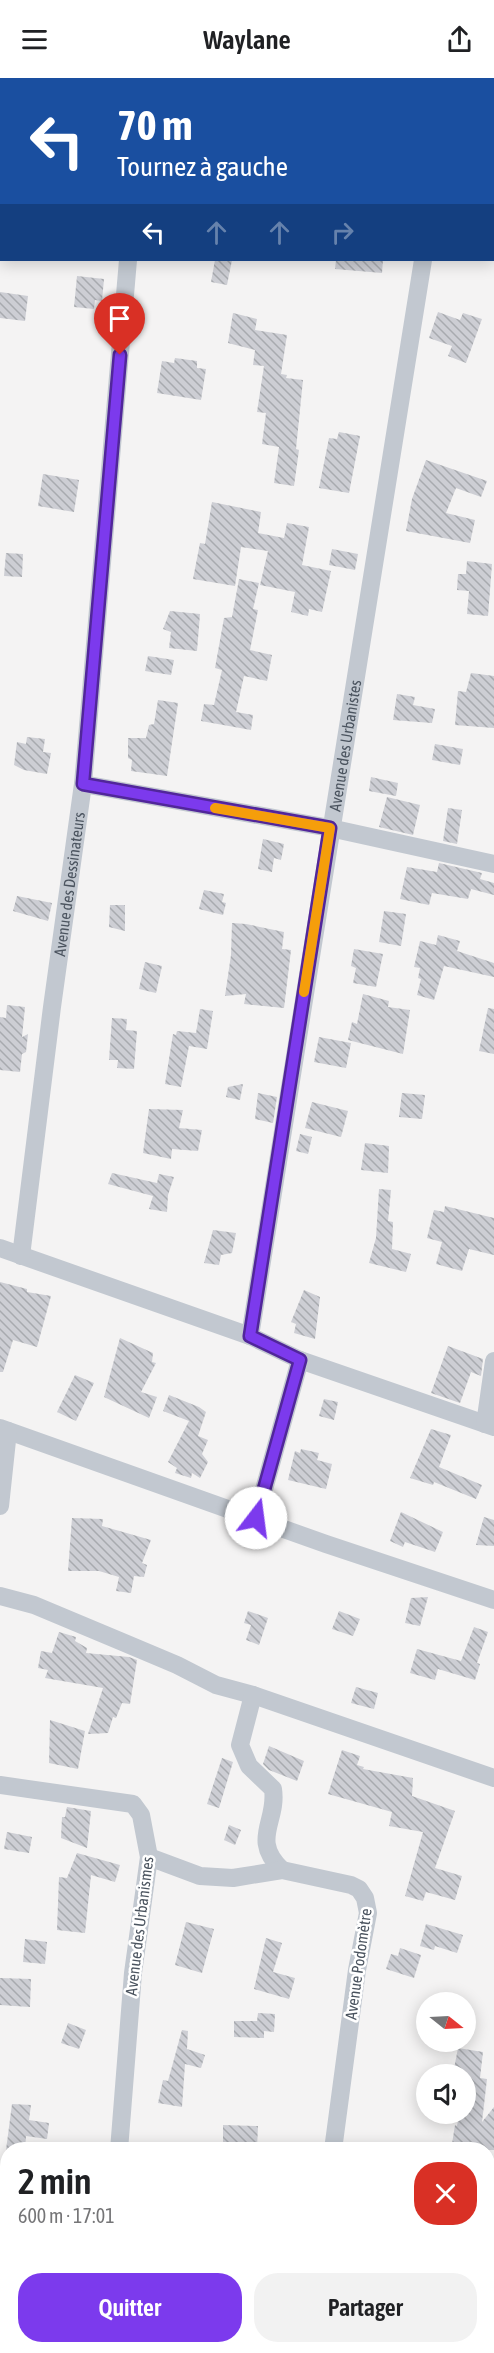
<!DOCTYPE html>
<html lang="fr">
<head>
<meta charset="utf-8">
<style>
	body { margin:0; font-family:"Asap Condensed",sans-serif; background:#f2f2f2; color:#202124; height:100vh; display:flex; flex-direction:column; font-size:22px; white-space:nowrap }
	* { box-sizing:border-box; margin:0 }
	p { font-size:20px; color:#757577 }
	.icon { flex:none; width:33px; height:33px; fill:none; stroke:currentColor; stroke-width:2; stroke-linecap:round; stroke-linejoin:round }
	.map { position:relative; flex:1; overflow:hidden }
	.sheet { position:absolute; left:0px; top:2064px; width:495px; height:212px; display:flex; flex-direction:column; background:#fff; border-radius:24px 24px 0 0; box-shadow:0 3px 15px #0003 }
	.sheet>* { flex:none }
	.guide { position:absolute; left:0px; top:0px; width:495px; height:183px; box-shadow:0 3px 15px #0003; background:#1a4fa0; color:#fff; overflow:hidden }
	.needle { width:39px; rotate:108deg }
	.tools { position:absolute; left:416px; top:1914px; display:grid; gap:12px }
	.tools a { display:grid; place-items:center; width:60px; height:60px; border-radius:50%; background:#fff; box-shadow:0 3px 15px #0003; font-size:30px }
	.pin { position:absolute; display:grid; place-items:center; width:51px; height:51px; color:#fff; margin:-62px -26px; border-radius:50% 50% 50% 0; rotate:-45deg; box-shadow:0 0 6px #0007 }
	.pin .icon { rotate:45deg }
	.me { position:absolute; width:66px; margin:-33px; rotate:15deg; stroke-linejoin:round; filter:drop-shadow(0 0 4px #0008) }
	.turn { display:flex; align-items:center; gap:21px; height:126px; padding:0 18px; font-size:27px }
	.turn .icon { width:78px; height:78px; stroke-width:2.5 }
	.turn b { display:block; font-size:42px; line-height:51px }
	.lanes { display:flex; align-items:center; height:57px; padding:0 18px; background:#0003; justify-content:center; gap:30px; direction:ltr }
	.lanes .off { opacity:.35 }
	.round { display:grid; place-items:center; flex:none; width:63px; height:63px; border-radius:24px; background:#f2f2f2 }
	.headline { display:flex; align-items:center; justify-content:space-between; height:102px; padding:0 18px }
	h1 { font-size:36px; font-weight:600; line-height:45px }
	.primary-button { display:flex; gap:12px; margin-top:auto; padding:12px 18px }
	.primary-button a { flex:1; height:69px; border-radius:24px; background:#7c3aed; color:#fff; font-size:24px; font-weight:600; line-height:69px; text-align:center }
	.primary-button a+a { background:#f2f2f2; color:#202124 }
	header { display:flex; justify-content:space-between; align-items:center; height:78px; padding:0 18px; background:#fff; font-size:27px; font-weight:600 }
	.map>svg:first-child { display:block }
	.building { fill:url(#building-back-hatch) }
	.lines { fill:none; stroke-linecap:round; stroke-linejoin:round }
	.street { stroke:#c2c8d0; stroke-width:18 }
	.secondary { stroke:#c2c9d4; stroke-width:26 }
	.route-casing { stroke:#51269a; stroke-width:15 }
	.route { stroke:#7c3aed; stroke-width:10 }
	.slow { stroke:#f59e0b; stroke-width:10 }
	.labels { text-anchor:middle; stroke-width:5; stroke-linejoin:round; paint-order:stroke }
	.street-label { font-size:16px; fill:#4b545f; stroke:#fff }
</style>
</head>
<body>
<header><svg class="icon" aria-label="menu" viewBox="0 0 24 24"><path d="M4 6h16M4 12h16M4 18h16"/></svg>Waylane<svg class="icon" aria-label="share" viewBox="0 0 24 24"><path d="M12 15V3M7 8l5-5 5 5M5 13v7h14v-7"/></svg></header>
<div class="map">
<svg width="494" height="2275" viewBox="0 0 494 2275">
	<defs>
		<pattern id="building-back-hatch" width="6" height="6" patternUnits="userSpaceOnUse" patternTransform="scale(1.5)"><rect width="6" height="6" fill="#cdced4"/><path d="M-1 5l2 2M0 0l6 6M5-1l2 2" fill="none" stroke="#a8aaaf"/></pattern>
	</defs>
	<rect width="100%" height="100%" fill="#f4f3f3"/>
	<path class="building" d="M 215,182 L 232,182 L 227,207 L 211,204 Z
		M 336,182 L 383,182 L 382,195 L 335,191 Z
		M 77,198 L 104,201 L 102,223 L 95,222 L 94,231 L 74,229 Z
		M 0,214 L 28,218 L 25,243 L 0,240 Z
		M 438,234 L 460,242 L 463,235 L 482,241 L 466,285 L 448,278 L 452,268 L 429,260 Z
		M 233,235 L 257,241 L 255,252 L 287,257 L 281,296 L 287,297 L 286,300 L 303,302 L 296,371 L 299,372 L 294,408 L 274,405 L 279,369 L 262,366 L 266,335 L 257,334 L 264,288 L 253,287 L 255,272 L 228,265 Z
		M 175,280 L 197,283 L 197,290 L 206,291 L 201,322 L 157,315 L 162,283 L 174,285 Z
		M 339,354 L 360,358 L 349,415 L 319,410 L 329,360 L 337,361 Z
		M 426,382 L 487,403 L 481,419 L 456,410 L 446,435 L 475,442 L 470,465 L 406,453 L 412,421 Z
		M 43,396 L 79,402 L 74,434 L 38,428 Z
		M 212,424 L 261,434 L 258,455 L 284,460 L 287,445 L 309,449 L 302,487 L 331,493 L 322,534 L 309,531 L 308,538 L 291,534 L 295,514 L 260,507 L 268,473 L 241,469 L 235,508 L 193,501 L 200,465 L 205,466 Z
		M 332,471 L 358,476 L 355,492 L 329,487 Z
		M 6,475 L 23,476 L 22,499 L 4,498 Z
		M 467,483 L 492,486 L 488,538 L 467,536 L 469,513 L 457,512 L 458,496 L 466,496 Z
		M 239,501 L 259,505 L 253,531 L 258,532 L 250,572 L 272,577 L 267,603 L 244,598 L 236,634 L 253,637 L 251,652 L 201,643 L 204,626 L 214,627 L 222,592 L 215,590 L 224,540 L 232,539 Z
		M 170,533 L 200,536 L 197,573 L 169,570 L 171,554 L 163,551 Z
		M 148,578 L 174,582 L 171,597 L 145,593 Z
		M 471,595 L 494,598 L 494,650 L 455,647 L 458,613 L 466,614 Z
		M 397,616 L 415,619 L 413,627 L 435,631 L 432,645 L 393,642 Z
		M 158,622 L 178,625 L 167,698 L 131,693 L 132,682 L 128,680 L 128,660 L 146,660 L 149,647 L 154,646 Z
		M 27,659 L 45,661 L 43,674 L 51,675 L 47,696 L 24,692 L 14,687 L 17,664 L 26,666 Z
		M 435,666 L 463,671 L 460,687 L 432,682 Z
		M 371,699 L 398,705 L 396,718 L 369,713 Z
		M 387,719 L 420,727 L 413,757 L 379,749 Z
		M 448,730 L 462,732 L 457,766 L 443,763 Z
		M 263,761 L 284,766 L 281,782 L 274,780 L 272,794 L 258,791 Z
		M 439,785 L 482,795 L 480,801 L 494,805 L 494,817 L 471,811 L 468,821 L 432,815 L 429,827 L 400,821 L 407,789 L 437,794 Z
		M 204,812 L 224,816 L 222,824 L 226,825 L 223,837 L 199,831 Z
		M 17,818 L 52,825 L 48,843 L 13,833 Z
		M 110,827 L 125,827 L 125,853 L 109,849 Z
		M 384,833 L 406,836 L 401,868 L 379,864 Z
		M 232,845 L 246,846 L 284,854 L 282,871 L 291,872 L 284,930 L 244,926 L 246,916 L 225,918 L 231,877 Z
		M 438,857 L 460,863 L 457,873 L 494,885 L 494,899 L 444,888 L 434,922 L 417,917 L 421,901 L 418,900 L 420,890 L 414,889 L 420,863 L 436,867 Z
		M 354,871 L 383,876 L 376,909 L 353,905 L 356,890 L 351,888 Z
		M 145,884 L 162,888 L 156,915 L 139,911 Z
		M 363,916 L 389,923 L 388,929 L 410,932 L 403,976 L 348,962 L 352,944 L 357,946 Z
		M 7,927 L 25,929 L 22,959 L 28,956 L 26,974 L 22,976 L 20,994 L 0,992 L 0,939 L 6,940 Z
		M 488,930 L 494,931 L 494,976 L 479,973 Z
		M 200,931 L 213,933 L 207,971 L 189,968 L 181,1009 L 165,1006 L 173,956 L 176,957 L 177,953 L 196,955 Z
		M 112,940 L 127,941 L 126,952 L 137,953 L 134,991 L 117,990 L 118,982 L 109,982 Z
		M 319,959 L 351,965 L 346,990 L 314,984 Z
		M 243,1006 L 240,1022 L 226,1019 L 228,1009 Z
		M 258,1015 L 277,1019 L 273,1045 L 255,1041 Z
		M 402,1015 L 425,1017 L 422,1041 L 399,1039 Z
		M 312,1024 L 348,1033 L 341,1059 L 305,1050 Z
		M 149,1031 L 183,1032 L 179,1050 L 202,1052 L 198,1073 L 172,1071 L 171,1081 L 143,1075 Z
		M 300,1056 L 312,1059 L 308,1076 L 296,1073 Z
		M 365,1065 L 389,1068 L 388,1095 L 361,1092 Z
		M 112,1095 L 157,1105 L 159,1096 L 174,1099 L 168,1117 L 167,1134 L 149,1131 L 153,1118 L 108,1106 Z
		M 379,1111 L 391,1112 L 388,1143 L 393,1144 L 392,1171 L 411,1176 L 406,1194 L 369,1185 L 376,1160 Z
		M 445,1128 L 494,1140 L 494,1177 L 469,1171 L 462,1193 L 436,1186 L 442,1164 L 427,1160 L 434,1132 L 444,1134 Z
		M 213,1152 L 236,1155 L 232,1175 L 221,1177 L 219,1187 L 204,1185 Z
		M 0,1204 L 27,1211 L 27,1214 L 51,1218 L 37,1269 L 13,1262 L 3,1294 L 0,1294 Z
		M 304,1212 L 320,1219 L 315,1261 L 294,1255 L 296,1246 L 291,1244 Z
		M 120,1260 L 153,1275 L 152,1284 L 156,1285 L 141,1314 L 157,1319 L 149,1340 L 104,1319 Z
		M 448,1268 L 483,1281 L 481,1298 L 471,1294 L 460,1325 L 431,1315 Z
		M 75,1297 L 94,1305 L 76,1343 L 57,1334 Z
		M 169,1317 L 199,1329 L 206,1334 L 198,1358 L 208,1362 L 202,1376 L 208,1384 L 200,1400 L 192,1395 L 191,1400 L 175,1395 L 177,1390 L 168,1384 L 189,1343 L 163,1333 Z
		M 324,1321 L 338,1324 L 334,1342 L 319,1338 Z
		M 431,1351 L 451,1357 L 439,1389 L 482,1407 L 476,1421 L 434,1404 L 433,1407 L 410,1400 Z
		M 301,1371 L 319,1375 L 317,1382 L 332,1386 L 326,1411 L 288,1402 L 295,1373 L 300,1375 Z
		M 401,1434 L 443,1454 L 435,1474 L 405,1464 L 403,1469 L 390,1463 Z
		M 484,1439 L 494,1442 L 494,1468 L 476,1467 Z
		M 72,1440 L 103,1441 L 102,1448 L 151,1462 L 142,1485 L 147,1487 L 144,1499 L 134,1498 L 131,1515 L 116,1513 L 119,1499 L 99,1493 L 68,1493 Z
		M 428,1519 L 420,1548 L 405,1545 L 411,1520 Z
		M 248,1533 L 268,1540 L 259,1567 L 246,1562 L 251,1547 L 244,1545 Z
		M 339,1533 L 360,1541 L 353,1558 L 332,1551 Z
		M 474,1549 L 488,1554 L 477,1585 L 480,1586 L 475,1602 L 438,1591 L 435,1602 L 410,1595 L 417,1571 L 461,1583 Z
		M 59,1554 L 76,1559 L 75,1563 L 87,1570 L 86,1575 L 129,1579 L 137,1582 L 130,1626 L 122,1625 L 116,1640 L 113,1639 L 108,1655 L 88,1656 L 103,1610 L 45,1600 L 48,1592 L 38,1590 L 41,1573 L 52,1575 Z
		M 356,1609 L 378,1615 L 374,1631 L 351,1625 Z
		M 50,1642 L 85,1653 L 78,1691 L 49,1685 Z
		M 269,1668 L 304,1683 L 297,1703 L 269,1692 L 263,1686 Z
		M 342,1672 L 360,1678 L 357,1687 L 364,1689 L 363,1691 L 413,1700 L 412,1718 L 455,1733 L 435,1790 L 462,1798 L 455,1822 L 426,1814 L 423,1823 L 405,1818 L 423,1754 L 389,1748 L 392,1734 L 328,1716 Z
		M 222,1680 L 233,1684 L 219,1730 L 207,1726 Z
		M 67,1729 L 91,1733 L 87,1770 L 61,1760 L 62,1739 L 65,1739 Z
		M 229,1747 L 241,1752 L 235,1767 L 224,1762 Z
		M 7,1754 L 32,1759 L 29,1775 L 4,1771 Z
		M 77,1775 L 120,1787 L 115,1804 L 91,1797 L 85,1855 L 57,1852 L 59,1799 L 67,1800 Z
		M 186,1844 L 214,1851 L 202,1895 L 175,1887 Z
		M 426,1846 L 463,1857 L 457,1875 L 435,1868 L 434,1872 L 420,1868 Z
		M 266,1860 L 282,1865 L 273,1894 L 295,1900 L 289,1921 L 254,1911 Z
		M 25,1861 L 47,1864 L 45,1886 L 23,1884 Z
		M 400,1870 L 421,1877 L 414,1900 L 386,1891 L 391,1876 L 398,1878 Z
		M 0,1900 L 31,1901 L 30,1929 L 0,1927 Z
		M 258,1935 L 275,1936 L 274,1954 L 264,1953 L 264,1960 L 234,1959 L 234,1943 L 257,1943 Z
		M 68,1945 L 86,1952 L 79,1971 L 61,1965 Z
		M 182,1952 L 188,1953 L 187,1971 L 205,1977 L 201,1990 L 185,1986 L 182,2029 L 158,2025 L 163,2002 L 168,2003 Z
		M 458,1970 L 483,1974 L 480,2000 L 487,2001 L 482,2044 L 494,2029 L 494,2072 L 451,2072 L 455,2047 L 457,2048 L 459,2036 L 465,2036 L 465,1996 L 453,1996 Z
		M 12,2026 L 31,2027 L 29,2042 L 49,2045 L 47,2061 L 26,2058 L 25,2072 L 6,2072 Z
		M 223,2047 L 258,2048 L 257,2071 L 223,2069 Z"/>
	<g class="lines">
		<g class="street">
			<path d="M 115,0 L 121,2"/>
			<path d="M 144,2 L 145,0"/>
			<path d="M 83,706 L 330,750 L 494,786"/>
			<path d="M 0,1170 L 250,1258 L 300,1282 L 494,1349"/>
			<path id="s1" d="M 21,1178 L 52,929 L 83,706 L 128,182"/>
			<path id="s2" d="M 250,1258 L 423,182"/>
			<path d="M 485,1346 L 494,1283"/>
			<path d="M 0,1350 L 326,1466 L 494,1522"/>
			<path d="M 0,1428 L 8,1353"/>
			<path d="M 256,1440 L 300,1282"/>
			<path d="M 0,1518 L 34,1527 L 120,1563 L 177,1587 L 216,1607 L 253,1617 L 494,1700"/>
			<path d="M 253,1617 L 240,1667 L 249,1688 L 273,1711 C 278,1744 250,1761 282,1792"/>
			<path d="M 0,1707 L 133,1726 L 141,1737 L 149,1779 L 133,1895 L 119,2072"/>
			<path d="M 149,1779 L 200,1798 L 233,1800 L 282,1792 L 351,1807 L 359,1811 L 365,1820 L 368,1835 L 357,1892 L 333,2072"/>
			<path d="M 100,2275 L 101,2268"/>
			<path d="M 309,2275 L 309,2268"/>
		</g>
		<path class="secondary" d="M 466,2275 L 484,2268"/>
	</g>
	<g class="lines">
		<defs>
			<path id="route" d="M 120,277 L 83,706 L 330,750 L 250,1258 L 300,1282 L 256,1440"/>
		</defs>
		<use href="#route" class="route-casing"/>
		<use href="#route" class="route"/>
		<path class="slow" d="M 215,730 L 330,750 L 304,914"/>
	</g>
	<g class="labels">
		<g class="street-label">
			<text dy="6" stroke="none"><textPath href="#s2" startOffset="598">Avenue des Urbanistes</textPath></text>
			<text dy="6" stroke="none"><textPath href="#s1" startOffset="375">Avenue des Dessinateurs</textPath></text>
			<text transform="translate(139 1848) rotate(-83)" y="6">Avenue des Urbanismes</text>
			<text transform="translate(358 1886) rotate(-82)" y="6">Avenue Podomètre</text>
		</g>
	</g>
</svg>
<div class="tools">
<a><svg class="needle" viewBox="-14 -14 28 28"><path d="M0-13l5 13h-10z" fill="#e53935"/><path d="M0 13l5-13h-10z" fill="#757577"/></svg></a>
<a><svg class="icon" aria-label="sound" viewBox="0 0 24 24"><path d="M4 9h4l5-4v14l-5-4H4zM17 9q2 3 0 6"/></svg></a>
</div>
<div class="pin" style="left:120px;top:277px;background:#d93025"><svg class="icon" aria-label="arrive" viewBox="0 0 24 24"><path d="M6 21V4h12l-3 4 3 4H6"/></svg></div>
<svg class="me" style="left:256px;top:1440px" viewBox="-20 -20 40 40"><circle r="19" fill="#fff"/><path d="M0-13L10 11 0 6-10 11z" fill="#7c3aed"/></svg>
<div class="guide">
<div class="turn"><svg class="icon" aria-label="left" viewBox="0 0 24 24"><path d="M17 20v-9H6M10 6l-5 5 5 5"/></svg><div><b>70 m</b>Tournez à gauche</div></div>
<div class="lanes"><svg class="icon" aria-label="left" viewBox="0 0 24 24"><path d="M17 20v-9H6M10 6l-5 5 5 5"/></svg><svg class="icon off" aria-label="ahead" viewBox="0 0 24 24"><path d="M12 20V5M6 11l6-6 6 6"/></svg><svg class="icon off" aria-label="ahead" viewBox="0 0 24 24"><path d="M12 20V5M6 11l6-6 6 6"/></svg><svg class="icon off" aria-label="right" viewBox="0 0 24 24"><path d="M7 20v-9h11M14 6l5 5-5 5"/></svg></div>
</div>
<section class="sheet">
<div class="headline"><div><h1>2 min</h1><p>600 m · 17:01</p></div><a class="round" style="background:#d93025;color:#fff"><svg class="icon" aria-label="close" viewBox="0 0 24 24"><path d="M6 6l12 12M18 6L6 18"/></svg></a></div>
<div class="primary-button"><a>Quitter</a><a>Partager</a></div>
</section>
</div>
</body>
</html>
